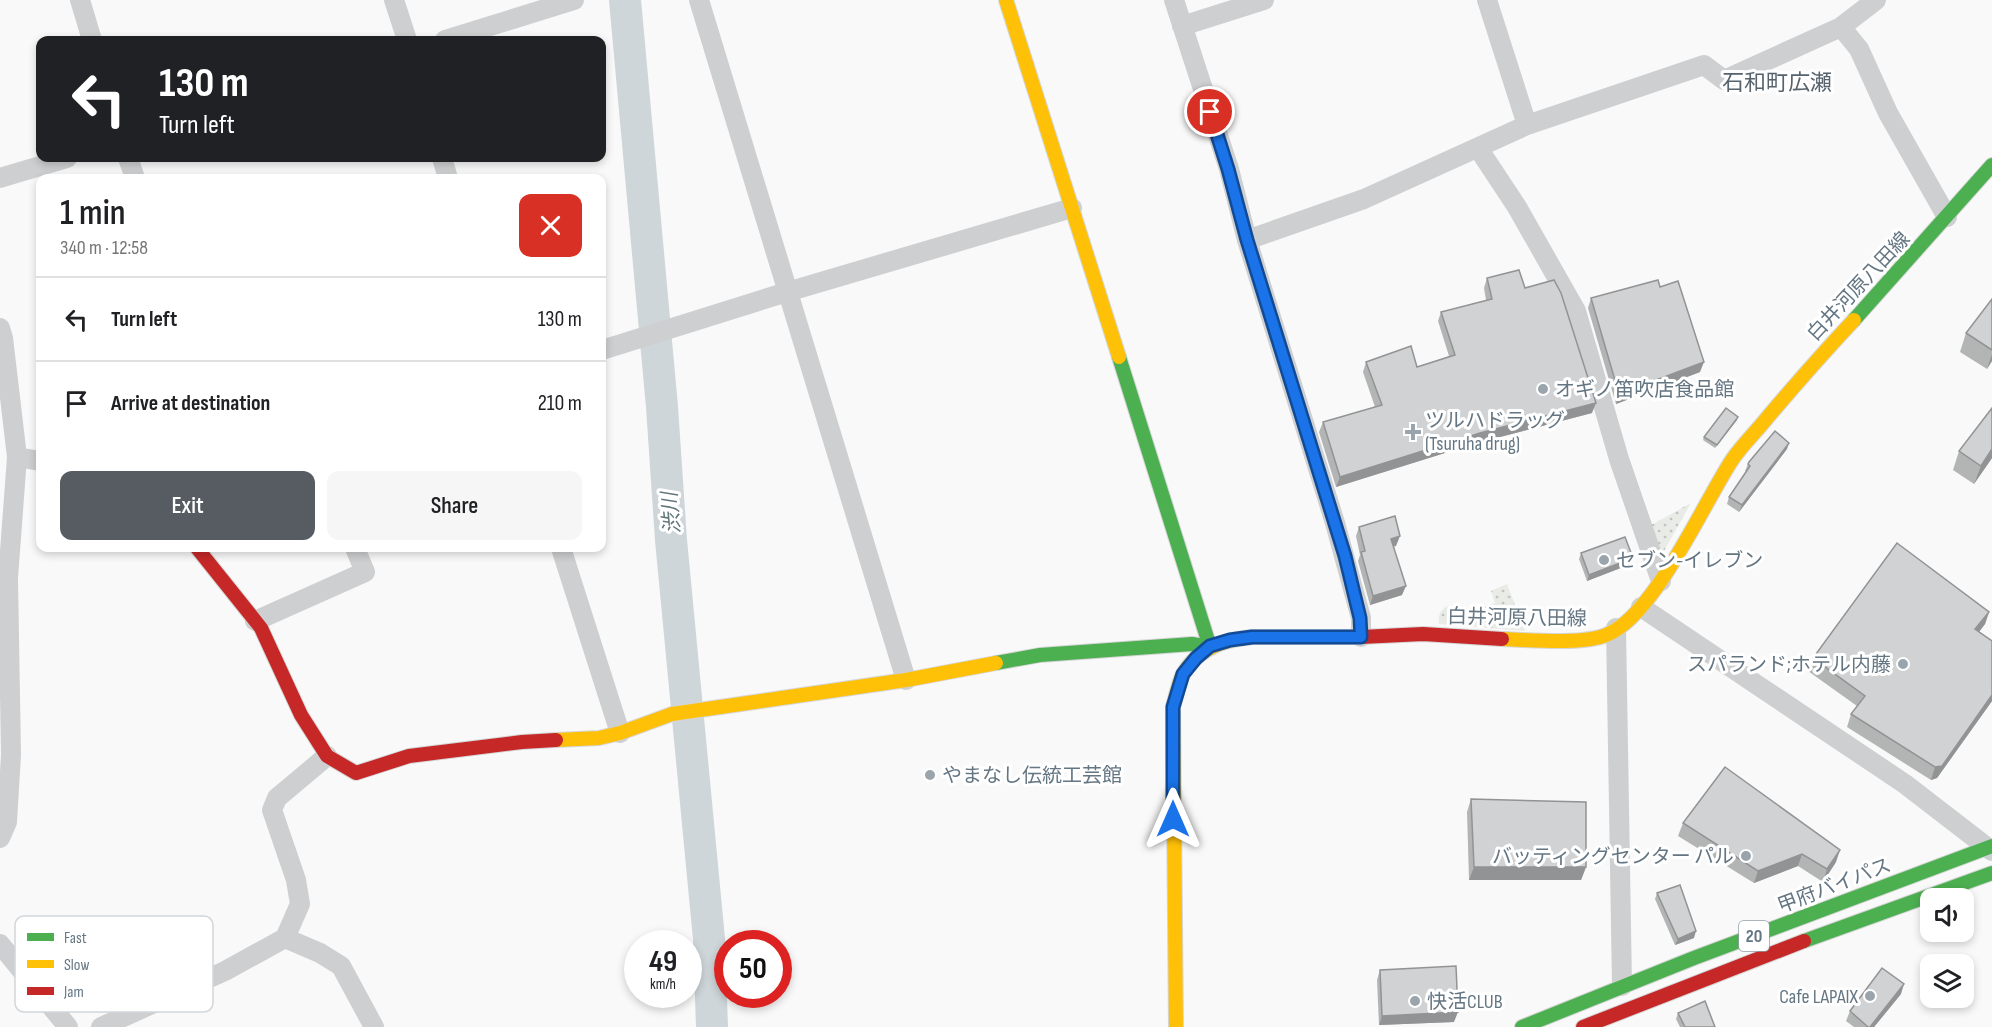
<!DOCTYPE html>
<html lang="en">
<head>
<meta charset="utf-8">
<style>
	body { margin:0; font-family:"Sofia Sans Condensed","Noto Sans JP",sans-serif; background:#f6f6f6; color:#202124; height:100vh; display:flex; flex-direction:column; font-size:22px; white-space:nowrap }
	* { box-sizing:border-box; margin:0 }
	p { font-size:20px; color:#757577 }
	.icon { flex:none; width:33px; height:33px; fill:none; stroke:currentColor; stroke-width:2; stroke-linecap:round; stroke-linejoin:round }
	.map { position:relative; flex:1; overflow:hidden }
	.panel { position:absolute; left:36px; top:174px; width:570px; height:378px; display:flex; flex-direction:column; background:#fff; border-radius:12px; box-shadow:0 3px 9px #0003 }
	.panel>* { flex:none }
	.hud { position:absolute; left:36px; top:36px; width:570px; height:126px; border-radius:12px; box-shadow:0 3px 9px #0003; background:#202124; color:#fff; overflow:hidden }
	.tools { position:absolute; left:1920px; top:888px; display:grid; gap:12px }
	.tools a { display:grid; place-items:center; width:54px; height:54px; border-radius:12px; background:#fff; box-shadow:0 3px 9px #0003; font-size:30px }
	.speed { position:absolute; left:624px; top:930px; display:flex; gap:12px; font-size:30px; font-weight:700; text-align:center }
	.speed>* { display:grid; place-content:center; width:78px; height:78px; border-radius:50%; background:#fff; box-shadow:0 3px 9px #0003; line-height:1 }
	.speed small { font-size:15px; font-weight:400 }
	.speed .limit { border:9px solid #d22; background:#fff; color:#111 }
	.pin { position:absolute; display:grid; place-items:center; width:51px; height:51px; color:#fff; margin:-26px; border:3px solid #fff; border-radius:50%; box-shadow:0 2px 6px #0007 }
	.me { position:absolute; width:66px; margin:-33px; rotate:0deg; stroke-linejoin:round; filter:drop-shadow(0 0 4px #0008) }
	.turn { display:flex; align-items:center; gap:21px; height:126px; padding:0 24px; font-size:27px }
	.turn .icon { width:78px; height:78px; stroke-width:2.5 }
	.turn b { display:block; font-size:42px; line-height:51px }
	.round { display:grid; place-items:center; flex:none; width:63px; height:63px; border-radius:12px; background:#f6f6f6 }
	.headline { display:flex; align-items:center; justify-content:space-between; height:102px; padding:0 24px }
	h1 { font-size:36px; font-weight:600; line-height:45px }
	.primary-button { display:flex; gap:12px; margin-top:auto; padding:12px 24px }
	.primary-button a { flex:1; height:69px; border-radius:12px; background:#565c61; color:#fff; font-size:24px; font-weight:600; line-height:69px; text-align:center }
	.primary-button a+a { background:#f6f6f6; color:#202124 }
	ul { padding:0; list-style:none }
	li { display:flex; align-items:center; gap:18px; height:84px; padding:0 24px; border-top:2px solid #e0e0e0 }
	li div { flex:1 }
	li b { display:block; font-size:22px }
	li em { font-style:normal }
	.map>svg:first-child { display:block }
	.grass { fill:url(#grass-dots) }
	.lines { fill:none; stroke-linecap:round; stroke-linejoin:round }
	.river { stroke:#ced6d9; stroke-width:32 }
	.fast-casing { stroke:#d5d6d7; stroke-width:16 }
	.slow-casing { stroke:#d5d6d7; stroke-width:16 }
	.jam-casing { stroke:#d5d6d7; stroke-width:16 }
	.street { stroke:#cecfd0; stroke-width:20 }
	.fast { stroke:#4caf50; stroke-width:14 }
	.slow { stroke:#ffc107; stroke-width:14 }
	.jam { stroke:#c62828; stroke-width:14 }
	.wall { fill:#b3b5b5 }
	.shaded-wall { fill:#929394 }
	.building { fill:#d0d2d3; stroke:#929394; stroke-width:1.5 }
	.route-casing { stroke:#114b97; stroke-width:15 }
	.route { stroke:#1a73e8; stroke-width:10 }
	.poi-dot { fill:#99a4ac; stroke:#fff; stroke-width:2 }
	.labels { text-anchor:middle; stroke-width:6; stroke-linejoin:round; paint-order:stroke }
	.shield { fill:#fff; stroke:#939fa8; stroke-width:1.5 }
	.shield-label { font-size:18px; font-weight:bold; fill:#657683 }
	.street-label { font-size:20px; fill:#657683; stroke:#fff }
	.poi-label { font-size:20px; fill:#657683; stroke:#fff; text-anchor:start }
	.water-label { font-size:21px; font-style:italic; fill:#60757c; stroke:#fff }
	.quarter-label { font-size:22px; fill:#57646e; stroke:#fff }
	.key { fill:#fff; stroke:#d1d6da; stroke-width:1.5 }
	.key-label { font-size:16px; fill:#657683 }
</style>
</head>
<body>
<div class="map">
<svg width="1992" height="1027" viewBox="0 0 1992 1027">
	<defs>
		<pattern id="grass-dots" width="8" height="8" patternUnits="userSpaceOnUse" patternTransform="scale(1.5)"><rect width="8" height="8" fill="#e8ebe6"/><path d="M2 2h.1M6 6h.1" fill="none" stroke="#c0c3c0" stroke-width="1.8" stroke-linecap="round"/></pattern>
	</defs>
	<rect width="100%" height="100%" fill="#f9f9f9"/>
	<path class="grass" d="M 1691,503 L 1660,558 L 1651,525 Z
		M 1507,584 L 1525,631 L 1439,624 C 1438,615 1440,611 1447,606 L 1452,616 L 1495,603 L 1491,591 Z"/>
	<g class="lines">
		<path class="river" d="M 625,0 L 662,407 L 671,540 L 709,939 L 712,1027"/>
		<defs>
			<path id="fast" d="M 1854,320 L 1992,165
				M 996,663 L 1040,655 L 1192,644 L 1210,647 L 1119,357
				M 1804,941 L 1992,873
				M 1522,1027 L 1694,958 L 1992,846"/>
			<path id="slow" d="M 1006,0 L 1119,357
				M 1502,639 C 1529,640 1581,645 1606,635 C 1654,617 1703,504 1732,460 C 1742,445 1756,432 1767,418 C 1795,385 1824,352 1854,320
				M 556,740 L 599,738 L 620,733 L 672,714 L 906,680 L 996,663
				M 1176,1027 L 1173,707 C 1176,697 1178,684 1183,674 C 1194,654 1217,642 1238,639"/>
			<path id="jam" d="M 197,548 L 261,628 L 301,715 L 327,756 L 356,773 L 409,756 L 522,742 L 556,740
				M 1238,639 L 1252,637 L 1361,637 L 1423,634 L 1502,639
				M 1583,1027 L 1804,941"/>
		</defs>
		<use href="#fast" class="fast-casing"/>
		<use href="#slow" class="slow-casing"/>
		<use href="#jam" class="jam-casing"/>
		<path class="street" d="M 80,0 L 92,40
			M 394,0 L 407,40
			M 699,0 L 906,680
			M 1174,0 L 1229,169 L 1247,240 L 1335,523 L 1361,618 L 1361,637
			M 1487,0 L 1527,125
			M 1182,26 L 1264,0
			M 1841,27 L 1859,49 L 1888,113 L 1947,217
			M 445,40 L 574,0
			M 1478,148 L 1517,207 L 1576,311 L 1619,459 L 1661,581
			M 128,158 L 135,178
			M 442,158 L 448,178
			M 0,178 L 67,158
			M 1247,240 L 1364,199 L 1527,125 L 1704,65 L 1724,80 L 1841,27 L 1876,0
			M 0,328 L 3,338 L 17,457 L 8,578 L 11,755 L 7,822 L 0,838
			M 602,350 L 787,292 L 1072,208
			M 17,457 L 40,461
			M 561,548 L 620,733
			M 1641,607 L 1905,784 L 1992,851
			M 255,621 L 365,572 L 355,548
			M 1616,628 L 1622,986
			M 285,938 L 320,953 L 341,966 L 374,1027
			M 0,944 L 68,1027
			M 101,1027 L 225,971 L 285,938 L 300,904 L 296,880 L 272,810 L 277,798 L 327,756"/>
		<use href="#fast" class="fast"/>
		<use href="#slow" class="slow"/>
		<use href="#jam" class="jam"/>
	</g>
	<path class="wall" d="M 1487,278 L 1525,288 L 1592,413 L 1477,443 L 1336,487 L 1319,432 L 1323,422 L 1375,407 L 1363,372 L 1366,362 L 1417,367 L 1449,356 L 1438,321 L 1441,312 L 1486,300 L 1484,288 Z
		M 1660,287 L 1700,372 L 1616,404 L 1588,308 L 1591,298 Z
		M 1992,299 L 1992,361 L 1987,369 L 1960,352 L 1966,333 Z
		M 1992,408 L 1992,458 L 1974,484 L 1953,470 L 1959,451 Z
		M 1737,420 L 1715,448 L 1703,440 L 1704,437 Z
		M 1787,449 L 1739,512 L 1727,504 L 1729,497 L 1746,471 L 1745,471 L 1748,464 Z
		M 1359,527 L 1396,546 L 1394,546 L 1402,595 L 1370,605 L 1358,561 L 1360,555 L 1356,536 Z
		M 1581,553 L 1631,564 L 1587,581 L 1579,559 Z
		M 1989,612 L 1985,624 L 1979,632 L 1992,641 L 1992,701 L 1937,778 L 1931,780 L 1847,727 L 1851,714 L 1857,706 L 1808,671 L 1813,658 Z
		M 1471,799 L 1586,867 L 1581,880 L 1469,880 L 1467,812 Z
		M 1683,823 L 1836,862 L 1823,882 L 1798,866 L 1754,883 L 1678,836 Z
		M 1657,893 L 1694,938 L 1675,945 L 1655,899 Z
		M 1380,970 L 1454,1022 L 1379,1025 L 1377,980 Z
		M 1901,994 L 1874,1027 L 1854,1027 L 1846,1021 L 1850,1011 Z
		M 1678,1013 L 1715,1027 L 1680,1027 L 1676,1019 Z"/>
	<path class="shaded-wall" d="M 1992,354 L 1992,361 L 1987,369 Z
		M 1704,362 L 1700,372 L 1616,404 L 1619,394 Z
		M 1596,403 L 1592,413 L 1477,443 L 1336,487 L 1340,477 L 1480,433 Z
		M 1738,417 L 1737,420 L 1715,448 L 1717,445 Z
		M 1789,443 L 1787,449 L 1739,512 L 1742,505 Z
		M 1992,449 L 1992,458 L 1974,484 L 1981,466 Z
		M 1400,536 L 1396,546 L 1388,548 L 1391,539 Z
		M 1633,558 L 1631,564 L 1587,581 L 1589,575 Z
		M 1406,586 L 1402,595 L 1370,605 L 1373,596 Z
		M 1989,612 L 1985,624 L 1971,642 L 1975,629 Z
		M 1992,695 L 1992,701 L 1937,778 L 1931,780 L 1935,767 Z
		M 1840,850 L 1836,862 L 1823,882 L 1827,869 Z
		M 1802,854 L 1798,866 L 1754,883 L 1758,871 Z
		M 1474,867 L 1586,867 L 1581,880 L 1469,880 Z
		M 1696,931 L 1694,938 L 1675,945 L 1678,939 Z
		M 1904,984 L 1901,994 L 1874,1027 L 1870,1027 Z
		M 1458,1012 L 1454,1022 L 1379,1025 L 1382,1016 Z"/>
	<path class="building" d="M 1519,270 L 1525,288 L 1554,280 L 1561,293 L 1596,403 L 1480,433 L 1340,477 L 1323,422 L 1382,405 L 1366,362 L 1411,346 L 1417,367 L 1455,355 L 1441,312 L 1492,299 L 1487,278 Z
		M 1658,280 L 1660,287 L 1678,281 L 1704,362 L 1619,394 L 1591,298 Z
		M 1992,299 L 1992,350 L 1966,333 Z
		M 1726,408 L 1738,417 L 1717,445 L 1704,437 Z
		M 1992,408 L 1992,449 L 1981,466 L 1959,451 Z
		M 1775,431 L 1789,443 L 1742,505 L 1729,497 L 1750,466 L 1748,464 L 1749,462 Z
		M 1395,516 L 1400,536 L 1391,539 L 1406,586 L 1373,596 L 1361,552 L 1365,551 L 1359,527 Z
		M 1625,537 L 1633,558 L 1589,575 L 1581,553 Z
		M 1897,543 L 1989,612 L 1975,629 L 1992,641 L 1992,695 L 1942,766 L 1935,767 L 1851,714 L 1865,696 L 1813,658 Z
		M 1725,767 L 1840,850 L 1827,869 L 1802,854 L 1758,871 L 1683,823 Z
		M 1471,799 L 1586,802 L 1586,867 L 1474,867 Z
		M 1680,885 L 1696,931 L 1678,939 L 1657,893 Z
		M 1456,966 L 1458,1012 L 1382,1016 L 1380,970 Z
		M 1882,968 L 1904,984 L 1870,1027 L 1868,1027 L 1850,1011 Z
		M 1705,1001 L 1715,1027 L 1685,1027 L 1678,1013 Z"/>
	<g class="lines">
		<defs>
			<path id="route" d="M 1173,819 L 1173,707 L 1183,674 L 1196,658 L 1210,646 L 1230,640 L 1252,637 L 1361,637 L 1360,618 L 1345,556 L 1247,240 L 1228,169 L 1210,112"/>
		</defs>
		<use href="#route" class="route-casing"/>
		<use href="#route" class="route"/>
	</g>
	<g class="poi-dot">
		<circle cx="1543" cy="389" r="6"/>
		<path d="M1410 423h6v6h6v6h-6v6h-6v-6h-6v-6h6z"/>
		<circle cx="1604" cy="560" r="6"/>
		<circle cx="1903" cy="664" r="6"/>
		<circle cx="930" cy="775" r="6"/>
		<circle cx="1746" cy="856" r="6"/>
		<circle cx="1870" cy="996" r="6"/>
		<circle cx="1415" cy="1001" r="6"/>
	</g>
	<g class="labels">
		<rect class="shield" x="1739" y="921" width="30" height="30" rx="4.5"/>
		<g class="shield-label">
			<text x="1754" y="942">20</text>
		</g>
		<g class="street-label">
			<text transform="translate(1858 286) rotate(-47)" y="7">白井河原八田線</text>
			<text transform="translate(1517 617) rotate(1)" y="7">白井河原八田線</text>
			<text transform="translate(1834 885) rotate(-21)" y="7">甲府バイパス</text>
		</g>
		<g class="poi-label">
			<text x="1555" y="396">オギノ笛吹店食品館</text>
			<text x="1425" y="427">ツルハドラッグ<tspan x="1425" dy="23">(Tsuruha drug)</tspan></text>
			<text x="1616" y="567">セブン-イレブン</text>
			<text x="1891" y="671" text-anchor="end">スパランド;ホテル内藤</text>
			<text x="942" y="782">やまなし伝統工芸館</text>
			<text x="1734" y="863" text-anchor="end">バッティングセンター パル</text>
			<text x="1858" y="1003" text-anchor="end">Cafe LAPAIX</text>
			<text x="1427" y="1008">快活CLUB</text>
		</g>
		<g class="water-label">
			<text transform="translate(671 513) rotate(-95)" y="7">渋川</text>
		</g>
		<g class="quarter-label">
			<text x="1777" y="90">石和町広瀬</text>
		</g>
	</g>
	<rect x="15" y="916" width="198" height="96" rx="9" class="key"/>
	<rect x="27" y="933" width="27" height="8" fill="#4caf50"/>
	<rect x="27" y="960" width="27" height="8" fill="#ffc107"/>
	<rect x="27" y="987" width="27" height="8" fill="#c62828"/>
	<g class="key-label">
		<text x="64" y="943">Fast</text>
		<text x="64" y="970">Slow</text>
		<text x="64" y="997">Jam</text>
	</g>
</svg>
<div class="tools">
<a><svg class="icon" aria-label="sound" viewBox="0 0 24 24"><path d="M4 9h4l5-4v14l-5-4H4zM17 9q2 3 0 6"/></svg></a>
<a><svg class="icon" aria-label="layers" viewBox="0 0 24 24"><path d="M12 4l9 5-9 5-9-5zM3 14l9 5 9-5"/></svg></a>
</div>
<div class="speed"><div>49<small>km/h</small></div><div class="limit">50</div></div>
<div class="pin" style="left:1210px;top:112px;background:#d93025"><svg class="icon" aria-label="arrive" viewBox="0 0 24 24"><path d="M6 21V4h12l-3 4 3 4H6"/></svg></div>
<svg class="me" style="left:1173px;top:819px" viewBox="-20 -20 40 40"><path d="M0-17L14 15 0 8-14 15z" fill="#1a73e8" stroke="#fff" stroke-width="4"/></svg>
<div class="hud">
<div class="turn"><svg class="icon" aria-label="left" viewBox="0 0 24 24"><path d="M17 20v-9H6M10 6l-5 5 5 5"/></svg><div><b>130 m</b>Turn left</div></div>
</div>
<section class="panel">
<div class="headline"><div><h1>1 min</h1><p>340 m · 12:58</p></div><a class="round" style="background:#d93025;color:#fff"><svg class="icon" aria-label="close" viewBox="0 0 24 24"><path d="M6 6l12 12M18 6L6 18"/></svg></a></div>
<ul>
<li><svg class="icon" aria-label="left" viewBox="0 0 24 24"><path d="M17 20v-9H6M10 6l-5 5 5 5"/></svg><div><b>Turn left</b></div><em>130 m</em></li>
<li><svg class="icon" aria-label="arrive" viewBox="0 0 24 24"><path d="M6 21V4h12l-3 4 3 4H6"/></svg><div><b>Arrive at destination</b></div><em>210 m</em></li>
</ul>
<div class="primary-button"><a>Exit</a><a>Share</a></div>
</section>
</div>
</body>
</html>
